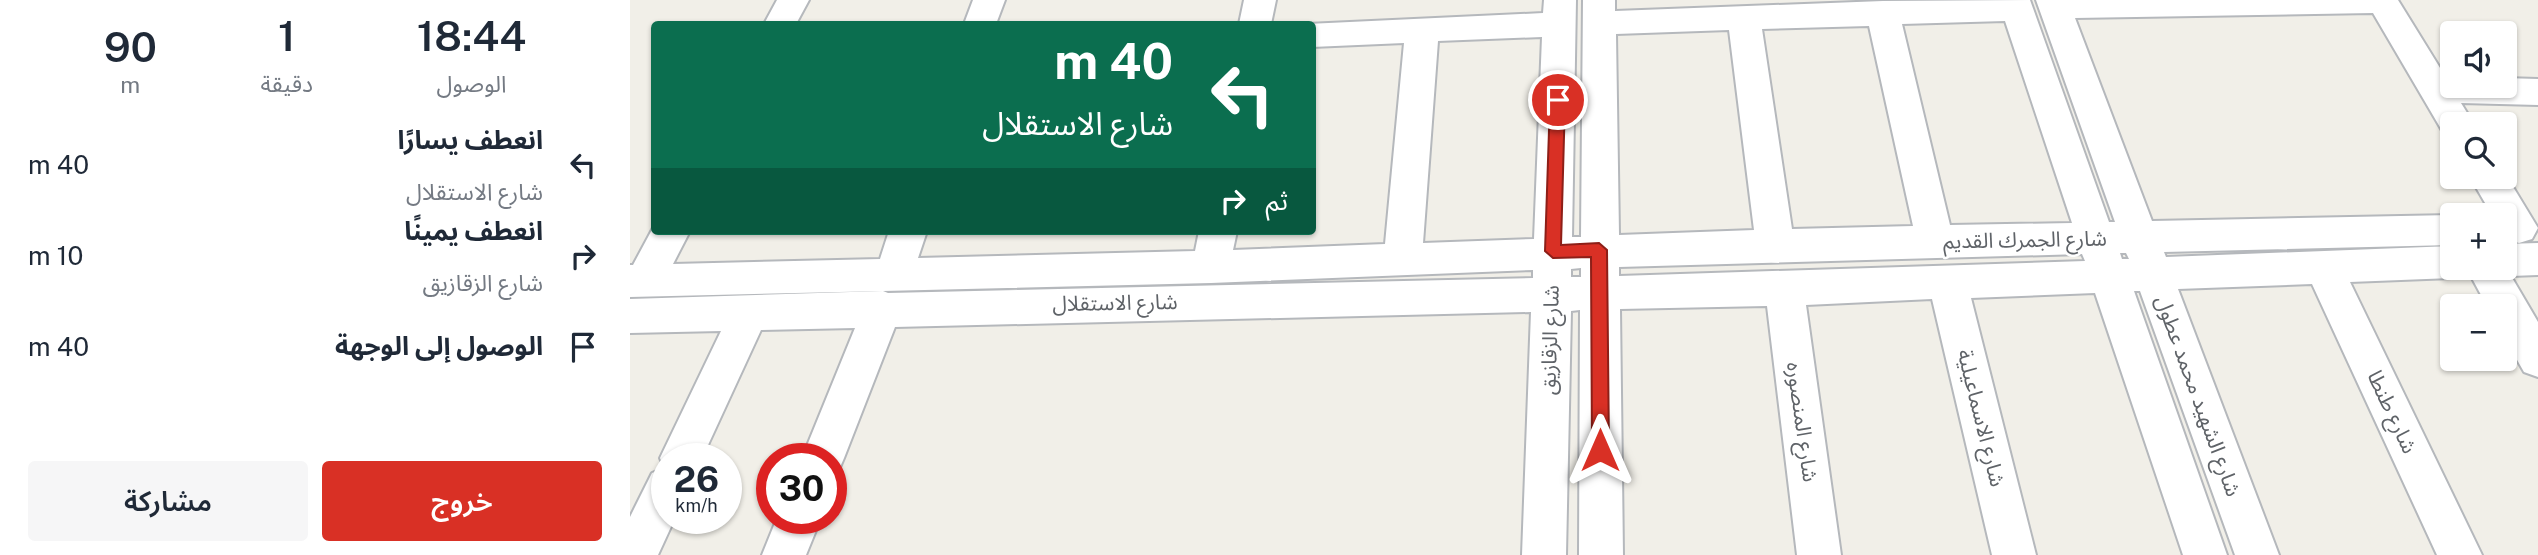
<!DOCTYPE html>
<html lang="ar">
<head>
<meta charset="utf-8">
<style>
	body { margin:0; font-family:"Public Sans","Noto Sans Arabic",sans-serif; background:#f6f6f7; color:#1f2937; direction:rtl; height:100vh; display:flex; flex-direction:column; font-size:26px; white-space:nowrap }
	* { box-sizing:border-box; margin:0 }
	p { font-size:23px; color:#747a83 }
	.icon { flex:none; width:38px; height:38px; fill:none; stroke:currentColor; stroke-width:2; stroke-linecap:round; stroke-linejoin:round }
	.map { position:relative; flex:1; overflow:hidden; direction:ltr }
	.sheet { display:flex; flex-direction:column; background:#fff; width:630px }
	.sheet>* { flex:none }
	.hud { position:absolute; left:21px; top:21px; width:665px; height:214px; border-radius:7px; box-shadow:0 2px 5px #0004; direction:rtl; background:#0b6e4f; color:#fff; overflow:hidden }
	.tools { position:absolute; left:1810px; top:21px; display:grid; gap:14px }
	.tools a { display:grid; place-items:center; width:77px; height:77px; border-radius:7px; background:#fff; box-shadow:0 2px 5px #0004; font-size:35px }
	.speed { position:absolute; left:21px; top:443px; display:flex; gap:14px; font-size:35px; font-weight:700; text-align:center }
	.speed>* { display:grid; place-content:center; width:91px; height:91px; border-radius:50%; background:#fff; box-shadow:0 2px 5px #0004; line-height:1 }
	.speed small { font-size:18px; font-weight:400 }
	.speed .limit { border:10px solid #d22; background:#fff; color:#111 }
	.pin { position:absolute; display:grid; place-items:center; width:60px; height:60px; color:#fff; margin:-30px; border:4px solid #fff; border-radius:50%; box-shadow:0 2px 7px #0007 }
	.me { position:absolute; width:77px; margin:-38px; rotate:0deg; stroke-linejoin:round; filter:drop-shadow(0 0 5px #0008) }
	.turn { display:flex; align-items:center; gap:24px; height:147px; padding:0 28px; font-size:32px }
	.turn .icon { width:91px; height:91px; stroke-width:2.5 }
	.turn b { display:block; font-size:49px; line-height:60px }
	.then { display:flex; align-items:center; height:66px; padding:0 28px; background:#0003; gap:14px; font-size:26px }
	.eta { display:flex; justify-content:space-evenly; align-items:center; height:119px; text-align:center }
	.eta b { font-size:42px; font-weight:600; line-height:49px }
	.action { display:flex; gap:14px; margin-top:auto; padding:14px 28px }
	.action a { flex:1; height:80px; border-radius:7px; background:#d93025; color:#fff; font-size:28px; font-weight:600; line-height:80px; text-align:center }
	.action a+a { background:#f6f6f7; color:#1f2937 }
	ul { padding:0; list-style:none }
	li { display:flex; align-items:center; gap:21px; height:91px; padding:0 28px }
	li div { flex:1 }
	li b { display:block; font-size:26px }
	li em { font-style:normal }
	main { display:flex; flex:1; min-height:0 }
	.map>svg:first-child { display:block }
	.lines { fill:none; stroke-linecap:round; stroke-linejoin:round }
	.minor-casing { stroke:#b5b8bc; stroke-width:4 }
	.minor { fill:#fff; fill-rule:evenodd }
	.route { fill:#d93025; stroke:#8d1f18; stroke-width:2 }
	.labels { text-anchor:middle; stroke-width:5; stroke-linejoin:round; paint-order:stroke }
	.street-label { font-size:21px; fill:#5f6368; stroke:#fff }
</style>
</head>
<body>
<main>
<div class="map">
<svg width="1908" height="555" viewBox="0 0 1908 555">
	<rect width="100%" height="100%" fill="#f1efe8"/>
	<g class="lines">
		<defs>
			<path id="minor" d="M 147,0 L 179,0 L 166,24 L 134,24 Z
				M 343,0 L 375,0 L 366,24 L 334,24 Z
				M 614,0 L 646,0 L 641,24 L 609,24 Z
				M 914,0 L 946,0 L 942,237 L 951,237 L 953,0 L 985,0 L 985,11 L 1253,1 L 1400,0 L 1479,222 L 1485,222 L 1406,0 L 1768,0 L 1815,76 L 1822,77 L 1822,86 L 1874,86 L 1874,78 L 1908,79 L 1908,105 L 1831,103 L 1844,124 L 1822,124 L 1822,136 L 1814,134 L 1743,13 L 1445,18 L 1522,221 L 1822,215 L 1824,215 L 1822,215 L 1822,245 L 1534,252 L 1536,257 L 1822,246 L 1822,268 L 1874,268 L 1874,244 L 1908,243 L 1908,275 L 1881,276 L 1908,322 L 1908,377 L 1894,372 L 1874,337 L 1874,306 L 1857,306 L 1837,269 L 1835,273 L 1822,278 L 1720,282 L 1852,555 L 1807,555 L 1682,284 L 1548,289 L 1649,555 L 1605,555 L 1510,291 L 1504,291 L 1597,555 L 1553,555 L 1465,293 L 1341,298 L 1406,555 L 1362,555 L 1302,299 L 1176,305 L 1211,555 L 1167,555 L 1137,306 L 990,309 L 993,555 L 949,555 L 950,310 L 941,311 L 936,555 L 892,555 L 901,312 L 265,327 L 214,458 L 208,472 L 201,475 L 201,458 L 172,458 L 225,328 L 131,330 L 72,458 L 37,458 L 37,518 L 45,518 L 28,555 L 0,555 L 0,517 L 22,473 L 34,468 L 30,458 L 91,331 L 0,333 L 0,299 L 253,291 L 0,297 L 0,265 L 3,265 L 24,226 L 24,231 L 60,231 L 43,264 L 250,259 L 259,231 L 297,231 L 288,258 L 565,251 L 569,231 L 607,231 L 603,250 L 755,244 L 774,43 L 682,47 L 682,24 L 677,24 L 913,13 ZM 1375,21 L 1442,223 L 1320,225 L 1272,24 ZM 1239,26 L 1283,226 L 1162,229 L 1132,29 ZM 1099,30 L 1124,230 L 989,235 L 986,34 ZM 912,37 L 904,239 L 793,243 L 808,41 ZM 1490,253 L 1496,253 L 1499,259 L 1492,259 ZM 1452,254 L 1455,261 L 989,276 L 989,267 ZM 951,268 L 951,277 L 941,277 L 941,269 ZM 903,270 L 903,278 L 258,293 L 253,291 L 581,283 Z
				M 1874,172 L 1908,228 L 1902,239 L 1889,243 L 1876,239 L 1874,215 L 1862,215 L 1840,177 L 1874,177 Z
				M 147,518 L 191,518 L 176,555 L 132,555 Z"/>
		</defs>
		<use href="#minor" class="minor-casing"/>
		<use href="#minor" class="minor"/>
	</g>
	<path class="route" d="M 928,95 L 935,100 L 931,245 L 969,243 L 977,250 L 979,450 L 977,455 L 970,458 L 964,455 L 962,450 L 961,257 L 923,258 L 915,251 L 920,100 Z"/>
	<g class="labels">
		<g class="street-label">
			<text transform="translate(1395 240) rotate(-1)" y="7">شارع الجمرك القديم</text>
			<text transform="translate(485 303) rotate(-1)" y="7">شارع الاستقلال</text>
			<text transform="translate(920 340) rotate(-88)" y="7">شارع الزقازيق</text>
			<text transform="translate(1568 396) rotate(70)" y="7">شارع الشهيد محمد عطول</text>
			<text transform="translate(1762 412) rotate(65)" y="7">شارع طنطا</text>
			<text transform="translate(1351 418) rotate(76)" y="7">شارع الاسماعيلية</text>
			<text transform="translate(1172 422) rotate(82)" y="7">شارع المنصوره</text>
		</g>
	</g>
</svg>
<div class="tools">
<a><svg class="icon" aria-label="sound" viewBox="0 0 24 24"><path d="M4 9h4l5-4v14l-5-4H4zM17 9q2 3 0 6"/></svg></a>
<a><svg class="icon" aria-label="search" viewBox="0 0 24 24"><circle cx="10" cy="10" r="6"/><path d="M15 15l6 6"/></svg></a>
<a>+</a>
<a>−</a>
</div>
<div class="speed"><div>26<small>km/h</small></div><div class="limit">30</div></div>
<div class="pin" style="left:928px;top:100px;background:#d93025"><svg class="icon" aria-label="arrive" viewBox="0 0 24 24"><path d="M6 21V4h12l-3 4 3 4H6"/></svg></div>
<svg class="me" style="left:970px;top:450px" viewBox="-20 -20 40 40"><path d="M0-17L14 15 0 8-14 15z" fill="#d93025" stroke="#fff" stroke-width="4"/></svg>
<div class="hud">
<div class="turn"><svg class="icon" aria-label="left" viewBox="0 0 24 24"><path d="M17 20v-9H6M10 6l-5 5 5 5"/></svg><div><b>40 m</b>شارع الاستقلال</div></div>
<div class="then">ثم<svg class="icon" aria-label="right" viewBox="0 0 24 24"><path d="M7 20v-9h11M14 6l5 5-5 5"/></svg></div>
</div>
</div>
<section class="sheet">
<div class="eta">
<div><b>18:44</b><p>الوصول</p></div>
<div><b>1</b><p>دقيقة</p></div>
<div><b>90</b><p>m</p></div>
</div>
<ul>
<li><svg class="icon" aria-label="left" viewBox="0 0 24 24"><path d="M17 20v-9H6M10 6l-5 5 5 5"/></svg><div><b>انعطف يسارًا</b><p>شارع الاستقلال</p></div><em>40 m</em></li>
<li><svg class="icon" aria-label="right" viewBox="0 0 24 24"><path d="M7 20v-9h11M14 6l5 5-5 5"/></svg><div><b>انعطف يمينًا</b><p>شارع الزقازيق</p></div><em>10 m</em></li>
<li><svg class="icon" aria-label="arrive" viewBox="0 0 24 24"><path d="M6 21V4h12l-3 4 3 4H6"/></svg><div><b>الوصول إلى الوجهة</b></div><em>40 m</em></li>
</ul>
<div class="action"><a>خروج</a><a>مشاركة</a></div>
</section>
</main>
</body>
</html>
